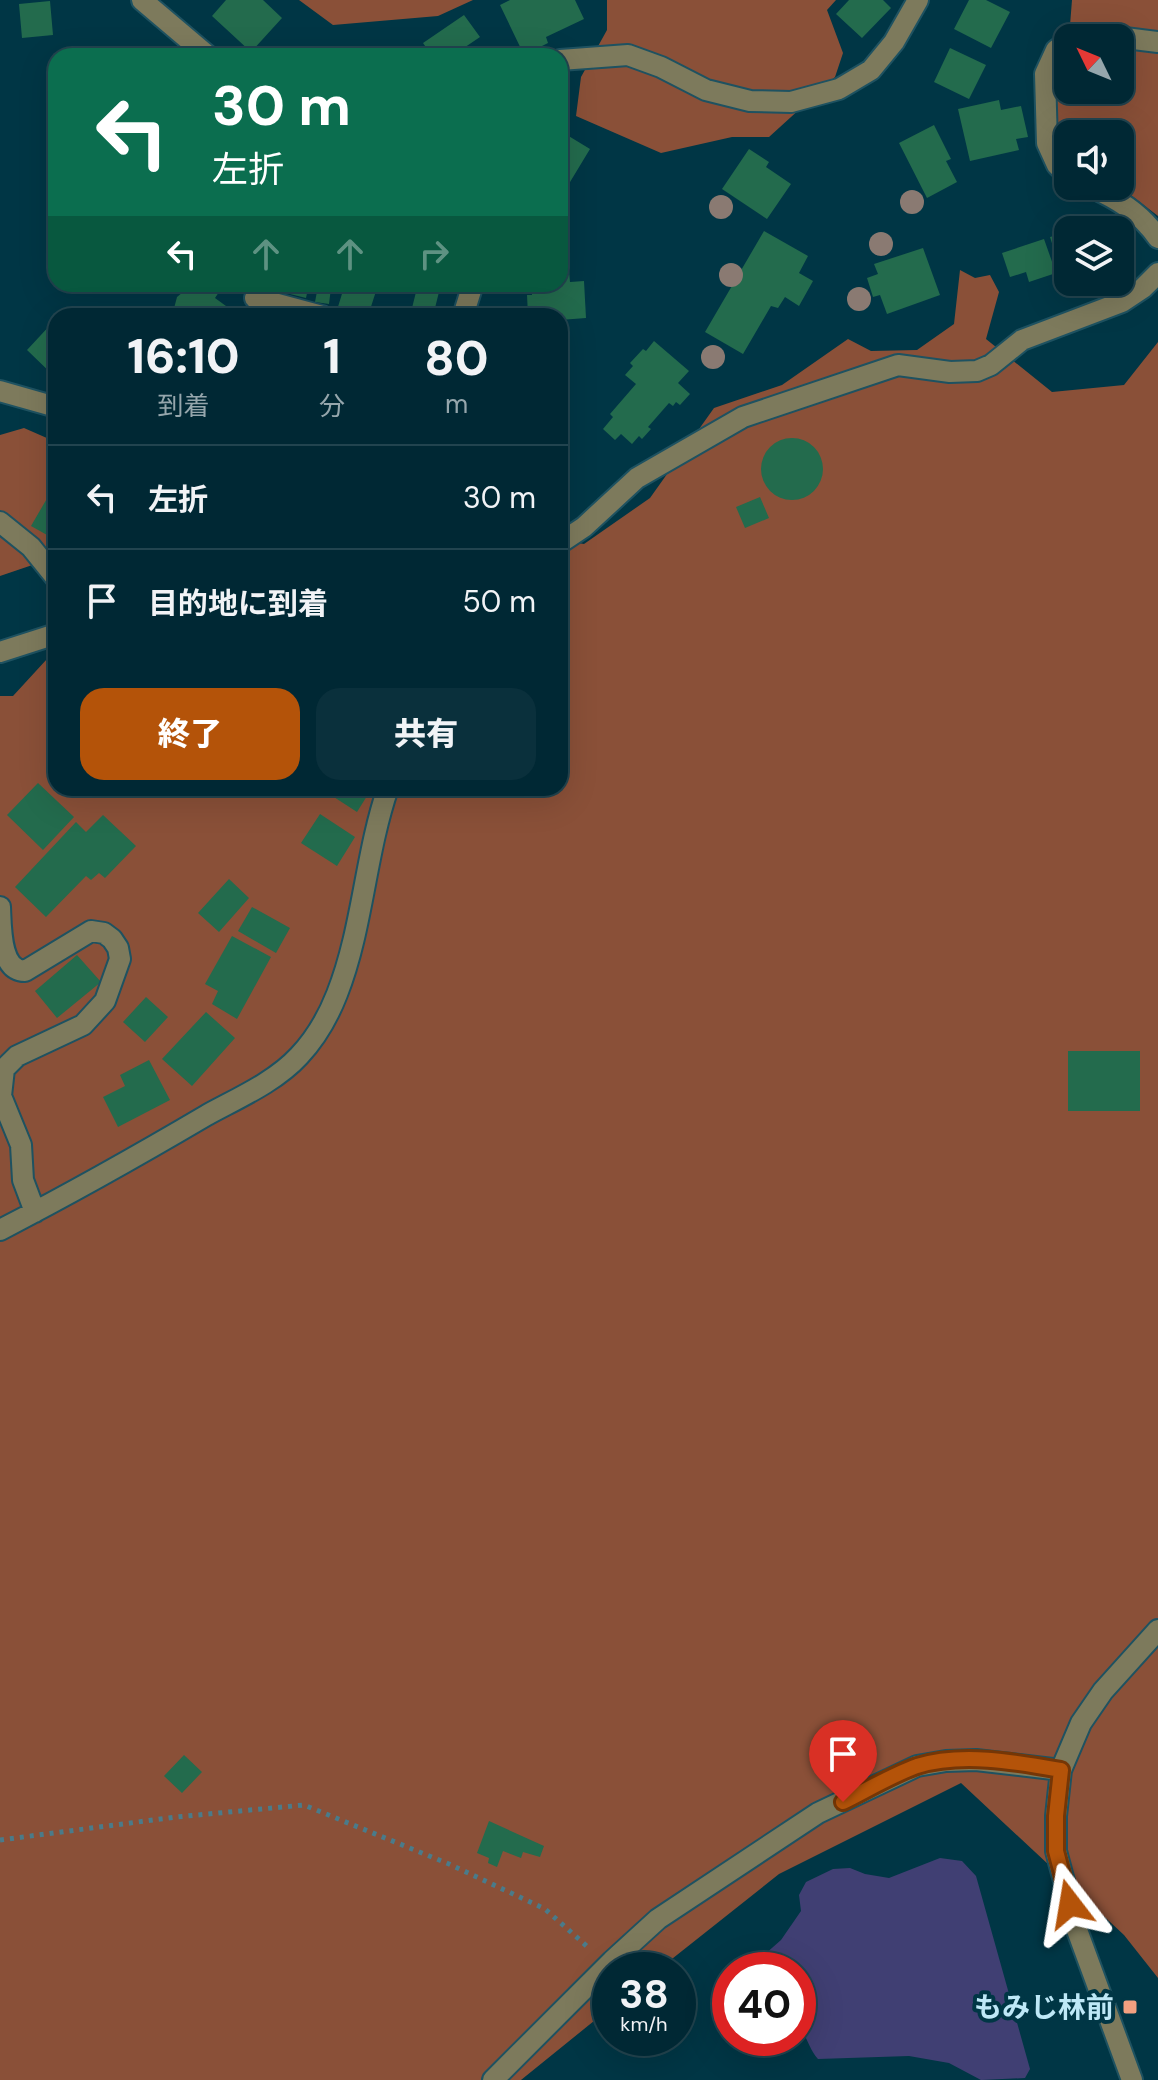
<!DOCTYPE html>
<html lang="ja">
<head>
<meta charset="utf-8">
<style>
	body { margin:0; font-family:"DM Sans","Noto Sans JP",sans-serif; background:#0a303c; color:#f1f3f6; height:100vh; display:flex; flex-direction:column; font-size:30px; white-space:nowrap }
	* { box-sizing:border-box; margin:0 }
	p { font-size:26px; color:#95a6ac }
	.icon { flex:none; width:44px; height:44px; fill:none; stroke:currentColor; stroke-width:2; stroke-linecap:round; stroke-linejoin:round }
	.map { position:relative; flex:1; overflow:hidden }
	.drawer { position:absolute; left:48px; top:308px; width:520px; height:488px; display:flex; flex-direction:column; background:#002834; border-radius:24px; box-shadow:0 8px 32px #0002,0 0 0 2px #22444f }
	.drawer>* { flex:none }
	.hud { position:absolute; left:48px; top:48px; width:520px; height:244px; border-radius:24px; box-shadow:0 8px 32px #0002,0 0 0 2px #22444f; background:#0b6e4f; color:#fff; overflow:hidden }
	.needle { width:52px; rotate:313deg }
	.controls { position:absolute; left:1054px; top:24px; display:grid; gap:16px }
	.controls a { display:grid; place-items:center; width:80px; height:80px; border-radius:16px; background:#002834; box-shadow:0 8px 32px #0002,0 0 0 2px #22444f; font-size:40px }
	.speed { position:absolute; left:592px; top:1952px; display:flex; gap:16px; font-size:40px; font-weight:700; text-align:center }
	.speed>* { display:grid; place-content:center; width:104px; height:104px; border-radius:50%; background:#002834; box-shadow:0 8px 32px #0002,0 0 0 2px #22444f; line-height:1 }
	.speed small { font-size:20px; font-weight:400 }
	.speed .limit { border:12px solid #d22; background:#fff; color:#111 }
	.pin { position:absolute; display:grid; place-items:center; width:68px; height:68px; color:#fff; margin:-82px -34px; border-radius:50% 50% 50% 0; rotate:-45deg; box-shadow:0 0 8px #0007 }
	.pin .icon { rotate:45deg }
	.me { position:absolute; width:88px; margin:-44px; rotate:346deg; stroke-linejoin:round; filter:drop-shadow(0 0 6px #0008) }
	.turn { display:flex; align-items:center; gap:28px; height:168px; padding:0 32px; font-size:36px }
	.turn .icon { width:104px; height:104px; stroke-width:2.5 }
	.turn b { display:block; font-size:56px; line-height:68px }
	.lanes { display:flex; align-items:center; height:76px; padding:0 32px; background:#0003; justify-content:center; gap:40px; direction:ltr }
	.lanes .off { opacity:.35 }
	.eta { display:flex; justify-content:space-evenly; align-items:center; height:136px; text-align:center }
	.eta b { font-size:48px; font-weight:800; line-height:56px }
	.cta { display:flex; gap:16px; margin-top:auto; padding:16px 32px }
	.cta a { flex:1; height:92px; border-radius:24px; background:#b45309; color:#fff; font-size:32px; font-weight:800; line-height:92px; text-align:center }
	.cta a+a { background:#0a303c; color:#f1f3f6 }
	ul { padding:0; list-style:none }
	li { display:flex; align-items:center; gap:24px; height:104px; padding:0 32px; border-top:2px solid #22444f }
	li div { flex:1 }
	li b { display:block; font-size:30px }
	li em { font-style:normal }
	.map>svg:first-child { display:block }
	.forest { fill:#8a5038 }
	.water { fill:#403f73 }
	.building { fill:#236b4d }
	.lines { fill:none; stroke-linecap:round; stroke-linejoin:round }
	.minor-casing { stroke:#1e5261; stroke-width:24 }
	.path { stroke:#4a7b8a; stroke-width:5; stroke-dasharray:4 6; stroke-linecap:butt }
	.minor { stroke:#7d7a5c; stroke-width:20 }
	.tree { fill:#8a7a72 }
	.route-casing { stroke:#753606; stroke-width:20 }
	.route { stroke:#b45309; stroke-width:14 }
	.poi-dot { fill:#f2a080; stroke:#003645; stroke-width:3 }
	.labels { text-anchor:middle; stroke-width:8; stroke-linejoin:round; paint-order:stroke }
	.poi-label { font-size:28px; font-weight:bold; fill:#bee8f7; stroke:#003645; text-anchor:end }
</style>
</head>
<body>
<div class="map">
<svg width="1158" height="2080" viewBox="0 0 1158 2080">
	<rect width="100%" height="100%" fill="#003645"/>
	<path class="forest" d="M 299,0 L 473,0 L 438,16 L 333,25 Z
		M 607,0 L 836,0 L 827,10 L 843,53 L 835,77 L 769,137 L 732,137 L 661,153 L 576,116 L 581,77 L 607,30 Z
		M 1072,0 L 1158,0 L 1158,216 L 1119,186 L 1120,134 L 1068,134 L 1068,160 L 1061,157 L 1054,95 L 1068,53 L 1068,90 L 1120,90 L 1120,38 L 1069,38 Z
		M 960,270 L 975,278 L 990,275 L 999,292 L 986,339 L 1052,392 L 1124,385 L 1158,342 L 1158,1978 L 1124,1935 L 961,1783 L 779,1874 L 658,1970 L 610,1970 L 610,2008 L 521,2080 L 0,2080 L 0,696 L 13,696 L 47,659 L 56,655 L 56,788 L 560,788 L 560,540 L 584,544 L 650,498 L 714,408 L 782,385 L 848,339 L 871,351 L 917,350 L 954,324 Z
		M 24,428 L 56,442 L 56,557 L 0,576 L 0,435 Z"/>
	<path class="water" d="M 940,1858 L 962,1861 L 976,1876 L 1030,2069 L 1025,2078 L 981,2080 L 949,2063 L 909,2056 L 818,2059 C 809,2049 807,2036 798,2025 L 798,1970 L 747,1970 L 781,1940 L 801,1911 L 799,1895 L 806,1882 L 833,1869 L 850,1868 L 865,1874 L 889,1878 Z"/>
	<path class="building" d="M 226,0 L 263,0 L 282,18 L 251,52 L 212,16 Z
		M 510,0 L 575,0 L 584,19 L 546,37 L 548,43 L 524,55 L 500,5 Z
		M 849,0 L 883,0 L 891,8 L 862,38 L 836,14 Z
		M 969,0 L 986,0 L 1010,12 L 991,48 L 954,29 Z
		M 50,1 L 53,35 L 22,38 L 19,4 Z
		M 464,15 L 480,37 L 452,56 L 432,56 L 423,43 Z
		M 950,48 L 986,65 L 969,99 L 934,82 Z
		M 999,100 L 1001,110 L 1021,106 L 1028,137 L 1016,139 L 1019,150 L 970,161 L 958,109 Z
		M 934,125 L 951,159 L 946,161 L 957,182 L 927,198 L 899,143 Z
		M 567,135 L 590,149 L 564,192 L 560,190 L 560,144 Z
		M 749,149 L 769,162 L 766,167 L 791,184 L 767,219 L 722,189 Z
		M 1112,219 L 1116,230 L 1077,230 L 1077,229 Z
		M 764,231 L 808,256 L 799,273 L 813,281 L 799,306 L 785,297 L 778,308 L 771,306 L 743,354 L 705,332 Z
		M 1068,232 L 1068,270 L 1061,272 L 1050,237 Z
		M 1044,239 L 1056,273 L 1029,282 L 1026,272 L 1010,277 L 1002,253 Z
		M 923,248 L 940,295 L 887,314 L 880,295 L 873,297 L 867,278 L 878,274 L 874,264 Z
		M 568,258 L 570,282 L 584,281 L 586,318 L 560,320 L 560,316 L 528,316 L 527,295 L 532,295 L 531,284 L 560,284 L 560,259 Z
		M 196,284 L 211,284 L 221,289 L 215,298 L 226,306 L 218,316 L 172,316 L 177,297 L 183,292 L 193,289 Z
		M 280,284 L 309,284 L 306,298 L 278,291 Z
		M 345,284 L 378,285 L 368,316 L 355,316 L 337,310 Z
		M 418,284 L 441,284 L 433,316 L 410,316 Z
		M 318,286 L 331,288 L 329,304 L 315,302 Z
		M 53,322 L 56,324 L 56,378 L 27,350 Z
		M 654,341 L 689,371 L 678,383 L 690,394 L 680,405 L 676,402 L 673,406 L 669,403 L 648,427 L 651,429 L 642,439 L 639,436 L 632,444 L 621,434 L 615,440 L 603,429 L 613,417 L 610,414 L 636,384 L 625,375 L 633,366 L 630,363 L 643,349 L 646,351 Z
		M761 469a31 31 0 1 1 62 0a31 31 0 1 1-62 0Z
		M 56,483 L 56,540 L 31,526 Z
		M 760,497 L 769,518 L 745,528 L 736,507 Z
		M 38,783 L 74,817 L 43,850 L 7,815 Z
		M 320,788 L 372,788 L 357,812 Z
		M 320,814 L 355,837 L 337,866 L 301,843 Z
		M 103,815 L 136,846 L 105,878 L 99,873 L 91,880 L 86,876 L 46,917 L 15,887 L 76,822 L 86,832 Z
		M 229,879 L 249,898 L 219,932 L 198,913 Z
		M 252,907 L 290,928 L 276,953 L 238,931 Z
		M 232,936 L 271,957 L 237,1019 L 212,1004 L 218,991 L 205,984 Z
		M 77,955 L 101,982 L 57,1018 L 35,991 Z
		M 146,997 L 168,1017 L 145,1042 L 123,1022 Z
		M 206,1012 L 235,1038 L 192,1086 L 162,1059 Z
		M 1068,1051 L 1140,1051 L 1140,1111 L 1068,1111 Z
		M 149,1060 L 170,1100 L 118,1127 L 103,1097 L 125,1086 L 120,1075 Z
		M 184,1755 L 202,1772 L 182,1793 L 164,1776 Z
		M 489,1821 L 544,1846 L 540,1857 L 523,1852 L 521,1858 L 503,1851 L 497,1867 L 488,1863 L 489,1858 L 477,1853 Z"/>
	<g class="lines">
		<defs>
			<path id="minor" d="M 142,0 L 208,56
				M 1073,38 L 1093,34 L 1158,42
				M 1068,41 L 1056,50 L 1045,74 L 1047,143 L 1057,165 L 1068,176
				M 560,60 L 628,55 L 661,67 L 706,90 L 750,101 L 791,102 L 839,89 L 871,70 L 894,42 L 918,0
				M 1089,186 C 1117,199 1140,212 1158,238
				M 255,298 L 322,316
				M 463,316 L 473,284
				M 0,391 L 56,407
				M 0,522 L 31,547 L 56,578
				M 560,543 L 584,527 L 637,478 L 743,417 L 898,365 L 950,372 L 977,371 L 991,365 L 1022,340 L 1122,302 L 1143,288 L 1158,273
				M 0,652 L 56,634
				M 0,907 C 1,928 0,971 25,971 L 91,931 L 104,933 L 112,939 L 118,948 L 120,959 L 105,1001 L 83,1025 L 17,1056 L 4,1069 L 1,1096 L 21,1145 L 23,1180 L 35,1212
				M 0,1230 C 70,1194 139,1155 207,1115 C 238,1098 275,1082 299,1056 C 316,1038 328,1017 337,994 C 363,928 365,855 388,788
				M 493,2080 L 612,1961 L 658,1919 L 818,1813 L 917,1766 L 946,1761 L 976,1760 L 1061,1770
				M 1132,2080 L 1077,1930 L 1056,1851 L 1056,1816 L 1061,1770 L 1081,1723 L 1103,1691 L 1158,1630"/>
		</defs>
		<use href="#minor" class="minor-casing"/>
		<path class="path" d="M 0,1840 L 176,1817 L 304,1805 L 449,1864 L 545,1909 L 590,1949"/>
		<use href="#minor" class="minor"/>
	</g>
	<g class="tree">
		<circle cx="912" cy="202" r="12"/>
		<circle cx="721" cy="207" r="12"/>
		<circle cx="881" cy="244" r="12"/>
		<circle cx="731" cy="275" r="12"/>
		<circle cx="859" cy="299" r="12"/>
		<circle cx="713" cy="357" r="12"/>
	</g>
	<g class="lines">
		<defs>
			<path id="route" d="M 843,1802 C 867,1790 892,1775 917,1766 C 962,1752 1016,1762 1061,1770 L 1056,1816 L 1056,1851 L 1070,1904"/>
		</defs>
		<use href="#route" class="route-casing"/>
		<use href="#route" class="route"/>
	</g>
	<rect class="poi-dot" x="1122" y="1999" width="16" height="16" rx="4"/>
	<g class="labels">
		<g class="poi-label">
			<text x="1114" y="2017">もみじ林前</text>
		</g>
	</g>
</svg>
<div class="controls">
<a><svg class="needle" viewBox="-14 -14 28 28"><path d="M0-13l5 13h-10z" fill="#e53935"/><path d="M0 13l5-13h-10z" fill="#95a6ac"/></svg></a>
<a><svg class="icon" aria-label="sound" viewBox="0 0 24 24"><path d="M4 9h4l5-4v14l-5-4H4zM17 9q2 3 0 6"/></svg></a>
<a><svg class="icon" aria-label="layers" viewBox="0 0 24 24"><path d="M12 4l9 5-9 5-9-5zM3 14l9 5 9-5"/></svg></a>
</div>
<div class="speed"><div>38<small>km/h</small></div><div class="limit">40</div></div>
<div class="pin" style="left:843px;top:1802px;background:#d93025"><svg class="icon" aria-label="arrive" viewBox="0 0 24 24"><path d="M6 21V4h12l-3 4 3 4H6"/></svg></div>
<svg class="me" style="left:1070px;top:1904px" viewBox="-20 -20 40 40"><path d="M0-17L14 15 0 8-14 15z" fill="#b45309" stroke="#fff" stroke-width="4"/></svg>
<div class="hud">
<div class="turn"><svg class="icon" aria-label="left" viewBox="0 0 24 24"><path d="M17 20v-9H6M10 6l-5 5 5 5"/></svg><div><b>30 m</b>左折</div></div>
<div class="lanes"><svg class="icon" aria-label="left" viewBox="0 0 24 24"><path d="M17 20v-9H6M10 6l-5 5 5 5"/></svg><svg class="icon off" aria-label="ahead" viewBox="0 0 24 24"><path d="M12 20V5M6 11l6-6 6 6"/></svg><svg class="icon off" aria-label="ahead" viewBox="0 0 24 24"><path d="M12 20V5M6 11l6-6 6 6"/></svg><svg class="icon off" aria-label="right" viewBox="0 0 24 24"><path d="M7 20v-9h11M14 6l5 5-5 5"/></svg></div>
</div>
<section class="drawer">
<div class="eta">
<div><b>16:10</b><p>到着</p></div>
<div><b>1</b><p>分</p></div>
<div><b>80</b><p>m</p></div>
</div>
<ul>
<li><svg class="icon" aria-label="left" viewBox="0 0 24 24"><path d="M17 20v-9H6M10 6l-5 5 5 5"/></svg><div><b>左折</b></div><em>30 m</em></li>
<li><svg class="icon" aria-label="arrive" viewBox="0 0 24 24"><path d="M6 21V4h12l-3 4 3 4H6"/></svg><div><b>目的地に到着</b></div><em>50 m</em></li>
</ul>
<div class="cta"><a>終了</a><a>共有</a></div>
</section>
</div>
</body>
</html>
